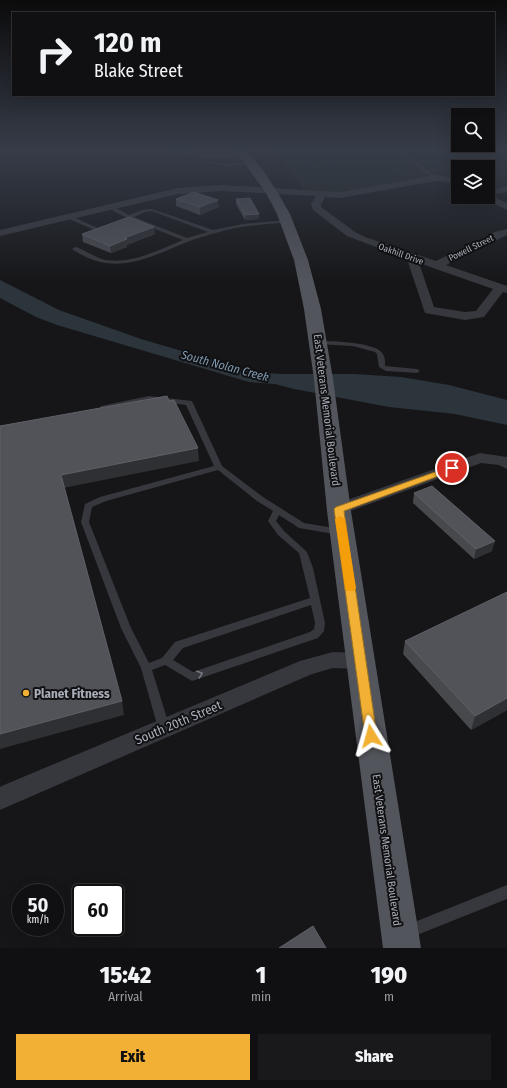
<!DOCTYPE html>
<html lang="en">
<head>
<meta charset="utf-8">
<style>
	body { margin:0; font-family:"Fira Sans Condensed",sans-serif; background:#19191b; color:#f1f3f6; height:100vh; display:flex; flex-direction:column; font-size:15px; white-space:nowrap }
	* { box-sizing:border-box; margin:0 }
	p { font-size:13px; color:#9c9d9f }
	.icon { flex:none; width:22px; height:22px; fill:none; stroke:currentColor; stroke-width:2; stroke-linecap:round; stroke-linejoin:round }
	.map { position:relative; height:948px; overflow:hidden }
	.sheet { display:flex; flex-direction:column; background:#101012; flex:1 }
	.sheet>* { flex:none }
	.banner { position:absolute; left:12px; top:12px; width:483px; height:84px; border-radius:0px; box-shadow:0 4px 16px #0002,0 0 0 1px #303032; background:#101012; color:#f1f3f6; overflow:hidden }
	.controls { position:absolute; left:451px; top:108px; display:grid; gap:8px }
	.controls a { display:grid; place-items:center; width:44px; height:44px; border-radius:0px; background:#101012; box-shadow:0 4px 16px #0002,0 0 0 1px #303032; font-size:20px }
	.speed { position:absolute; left:12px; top:884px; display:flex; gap:8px; font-size:20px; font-weight:700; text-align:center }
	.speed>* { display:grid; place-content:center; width:52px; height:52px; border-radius:50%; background:#101012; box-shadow:0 4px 16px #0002,0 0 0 1px #303032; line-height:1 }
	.speed small { font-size:10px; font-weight:400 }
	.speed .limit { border:2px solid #111; border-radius:6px; background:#fff; color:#111 }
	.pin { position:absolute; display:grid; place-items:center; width:34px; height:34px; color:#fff; margin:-17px; border:2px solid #fff; border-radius:50%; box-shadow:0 1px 4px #0007 }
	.me { position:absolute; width:44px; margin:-22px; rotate:352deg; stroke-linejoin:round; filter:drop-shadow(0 0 3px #0008) }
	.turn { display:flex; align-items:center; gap:14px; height:84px; padding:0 16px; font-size:18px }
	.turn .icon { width:52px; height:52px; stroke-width:2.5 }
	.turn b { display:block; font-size:28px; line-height:34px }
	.eta { display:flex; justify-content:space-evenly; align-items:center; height:68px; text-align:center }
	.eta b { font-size:24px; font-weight:800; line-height:28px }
	.button { display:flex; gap:8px; margin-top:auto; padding:8px 16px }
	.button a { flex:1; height:46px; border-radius:0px; background:#f2b134; color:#111; font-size:16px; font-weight:800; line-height:46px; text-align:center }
	.button a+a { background:#19191b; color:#f1f3f6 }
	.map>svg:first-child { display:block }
	.green { fill:#1e261f }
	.water { fill:#2c353c }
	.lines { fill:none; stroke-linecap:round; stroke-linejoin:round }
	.path { stroke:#3d3f44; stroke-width:1.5; stroke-dasharray:1 1.5; stroke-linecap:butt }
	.lane { fill:#37383d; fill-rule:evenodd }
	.street { fill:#37383d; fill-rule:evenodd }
	.primary { fill:#53555c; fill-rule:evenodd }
	.wall { fill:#47494d }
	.shaded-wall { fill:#2f3033 }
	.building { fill:#525359; stroke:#5f6168 }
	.oneway { stroke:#757881 }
	.route { fill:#f2b134; stroke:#9d7322 }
	.slow { fill:#f59e0b }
	.poi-dot { fill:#f2b134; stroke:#111113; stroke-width:1.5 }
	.labels { text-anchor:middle; stroke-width:4; stroke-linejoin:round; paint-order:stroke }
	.far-street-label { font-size:9px; fill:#a8adb8; stroke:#111113 }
	.street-label { font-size:11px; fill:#a8adb8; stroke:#111113 }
	.water-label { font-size:12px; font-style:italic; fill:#7f9bb3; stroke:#111113 }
	.near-poi-label { font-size:13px; font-weight:bold; fill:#a8adb8; stroke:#111113; text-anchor:start }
	.near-street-label { font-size:13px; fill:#a8adb8; stroke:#111113 }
</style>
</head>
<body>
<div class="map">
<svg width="507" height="948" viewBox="0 0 507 948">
	<rect width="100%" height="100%" fill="#161618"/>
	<path class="green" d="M 274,151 L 507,151 L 507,185 L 488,189 L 488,167 L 458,167 L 458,179 L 452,176 L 440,175 L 337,193 L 304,192 L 299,183 Z"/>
	<path class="water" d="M 0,280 L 59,310 L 141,339 L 243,369 L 262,373 L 283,374 L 354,374 L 401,377 L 449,385 L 507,400 L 507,425 L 455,414 L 389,407 L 294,389 L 275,384 L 249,382 L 57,325 L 36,317 L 0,298 Z"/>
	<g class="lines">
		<path class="path" d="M 294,151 L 306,162 L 318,166 L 336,159 L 395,158
			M 426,161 L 433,160 L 458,167
			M 401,169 L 414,173 L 406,175 L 393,171 Z
			M 488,172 L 507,173"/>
		<path class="lane" d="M 397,151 L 401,151 L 438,178 L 434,179 Z
			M 211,161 L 226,164 L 252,162 L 254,163 L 252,164 L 226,166 L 210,163 L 210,161 Z
			M 108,206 L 112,206 L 129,215 L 142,210 L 152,209 L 213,230 L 243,224 L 288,220 L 290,221 L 288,222 C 265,225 241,225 219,232 C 208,235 197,238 187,242 C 155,255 122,273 88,258 C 83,255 77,253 72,249 C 73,248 74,248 75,247 C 79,247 98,259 106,260 C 133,264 158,250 183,240 L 127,218 L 108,208 ZM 152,211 L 208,232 L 187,238 L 134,217 L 145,212 Z
			M 65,215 L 69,215 L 104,231 L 99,232 L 65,217 Z
			M 319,341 C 331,341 377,342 383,354 C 385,357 385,362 385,366 L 417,369 L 420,371 L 417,373 L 386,371 L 379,367 L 377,354 L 375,352 L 353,346 L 317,344 L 317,342 Z
			M 149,396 L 192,401 L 222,466 L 263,497 L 304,523 L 340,529 L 343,530 L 344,532 L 343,534 L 340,535 L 299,528 L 279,515 L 276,521 L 284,531 L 307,552 L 313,568 L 325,623 L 324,631 L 318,638 L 192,681 L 165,665 L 152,670 L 170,728 L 168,731 L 164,733 L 160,731 L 158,728 L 141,668 L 121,628 L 81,522 L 85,504 L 100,497 L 214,466 L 186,405 L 149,400 L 104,410 L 100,408 L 101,406 ZM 218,470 L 257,501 L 273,511 L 268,521 L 278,535 L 299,553 L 310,598 L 175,642 L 162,658 L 149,663 L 131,628 L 89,522 L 92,507 L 106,501 ZM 311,605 L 315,623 L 314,629 L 310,632 L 193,672 L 173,660 L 183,648 Z
			M 507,885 L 507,899 L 407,939 L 402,937 L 400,932 L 402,927 Z"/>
		<path class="street" d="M 169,151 L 247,154 L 251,157 L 247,160 L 207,158 L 173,153 Z
			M 436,175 L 450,177 L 458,181 L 458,187 L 448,182 L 436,181 L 340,198 L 325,197 L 321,204 L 321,207 L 355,232 L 365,237 L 436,261 L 495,232 L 507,229 L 507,235 L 446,265 L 507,286 L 507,293 L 503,292 L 484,317 L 465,320 L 425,313 L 407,259 L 347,236 L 313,210 L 311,204 L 316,196 L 222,191 L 178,194 L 0,236 L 0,230 L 178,188 L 222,185 L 340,192 ZM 419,263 L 493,289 L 476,311 L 465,312 L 434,307 Z
			M 507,186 L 507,192 L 489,195 L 507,203 L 507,210 L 480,197 L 488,197 L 488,190 Z
			M 480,453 L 507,457 L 507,469 L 499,465 L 481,463 L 345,513 L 339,514 L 333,513 L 331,509 L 333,505 Z
			M 333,652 L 361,653 L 368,655 L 371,661 L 368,667 L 361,669 L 333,668 L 312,674 L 0,810 L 0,787 L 4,785 L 300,661 Z"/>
		<path class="primary" d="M 236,151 L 247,151 L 262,169 L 278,193 L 290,214 L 308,260 L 321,309 L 333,379 L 351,511 L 421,948 L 383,948 L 327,511 L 314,379 L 304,309 L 294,260 L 277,214 L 266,193 Z"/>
	</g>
	<path class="wall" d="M 176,199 L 219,207 L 200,215 L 176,206 Z
		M 236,199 L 259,219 L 245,220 L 236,204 Z
		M 82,234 L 155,234 L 127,245 L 127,247 L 111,253 L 83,242 Z
		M 414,493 L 492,551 L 474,559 L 413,503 Z
		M 405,641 L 507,710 L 471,730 L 403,654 Z"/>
	<path class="shaded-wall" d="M 218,200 L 219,207 L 200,215 L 200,207 Z
		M 259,214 L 259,219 L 245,220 L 245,215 Z
		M 154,227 L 155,234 L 127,245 L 127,247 L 111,253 L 110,246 L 124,238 Z
		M 198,448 L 199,461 L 63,488 L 61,475 Z
		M 495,541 L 492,551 L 474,559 L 476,549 Z
		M 507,698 L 507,710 L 471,730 L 475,716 Z
		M 122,701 L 124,715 L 0,749 L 0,734 Z"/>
	<path class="building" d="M 194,192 L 218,200 L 200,207 L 176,199 Z
		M 250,198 L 259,214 L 245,215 L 236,199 Z
		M 129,217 L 154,227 L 124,238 L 127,239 L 110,246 L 82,234 Z
		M 167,396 L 169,401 L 174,400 L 198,448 L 61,475 L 122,701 L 0,734 L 0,426 Z
		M 432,486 L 495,541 L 476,549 L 414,493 Z
		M 507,592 L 507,698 L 475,716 L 405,641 Z
		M 313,926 L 326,948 L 279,948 Z"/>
	<defs><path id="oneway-chevron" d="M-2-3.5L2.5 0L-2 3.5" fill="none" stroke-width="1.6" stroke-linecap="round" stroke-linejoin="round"/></defs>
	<use class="oneway" href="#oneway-chevron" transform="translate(200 674) rotate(-19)"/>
	<linearGradient id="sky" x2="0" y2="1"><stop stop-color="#0c0c0d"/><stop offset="0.53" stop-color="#363c48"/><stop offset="1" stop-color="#363c48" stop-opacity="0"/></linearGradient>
	<rect width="507" height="283" fill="url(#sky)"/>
	<path class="route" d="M 452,466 L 455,467 L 457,468 L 455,470 L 344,511 L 377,736 L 375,740 L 371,741 L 366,740 L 365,736 L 334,509 L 336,507 Z"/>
	<path class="slow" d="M 340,516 L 345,519 L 356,588 L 354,591 L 347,591 L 345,588 L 335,519 Z"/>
	<circle class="poi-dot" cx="26" cy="693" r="4"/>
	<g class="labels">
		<g class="far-street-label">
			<text transform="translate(471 248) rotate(-26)" y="3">Powell Street</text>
			<text transform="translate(401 254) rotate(20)" y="3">Oakhill Drive</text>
		</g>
		<g class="street-label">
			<text transform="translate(327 410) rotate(83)" y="4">East Veterans Memorial Boulevard</text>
			<text transform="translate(387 850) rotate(82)" y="4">East Veterans Memorial Boulevard</text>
		</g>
		<g class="water-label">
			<text transform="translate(225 366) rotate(15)" y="4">South Nolan Creek</text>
		</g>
		<g class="near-poi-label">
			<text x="34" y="698">Planet Fitness</text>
		</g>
		<g class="near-street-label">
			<text transform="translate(178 722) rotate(-23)" y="5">South 20th Street</text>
		</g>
	</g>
</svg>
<div class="controls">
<a><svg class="icon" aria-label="search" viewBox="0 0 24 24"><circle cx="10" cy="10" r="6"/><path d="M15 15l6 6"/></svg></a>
<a><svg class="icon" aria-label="layers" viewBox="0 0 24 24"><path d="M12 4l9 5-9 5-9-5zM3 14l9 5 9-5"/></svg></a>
</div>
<div class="speed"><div>50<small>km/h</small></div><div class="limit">60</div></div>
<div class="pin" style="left:452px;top:468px;background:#d93025"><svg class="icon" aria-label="arrive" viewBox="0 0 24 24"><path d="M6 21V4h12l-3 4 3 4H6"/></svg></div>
<svg class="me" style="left:371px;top:736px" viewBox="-20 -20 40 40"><path d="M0-17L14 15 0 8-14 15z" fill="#f2b134" stroke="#fff" stroke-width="4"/></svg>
<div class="banner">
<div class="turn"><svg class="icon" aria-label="right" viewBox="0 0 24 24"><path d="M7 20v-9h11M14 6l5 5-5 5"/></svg><div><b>120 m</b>Blake Street</div></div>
</div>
</div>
<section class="sheet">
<div class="eta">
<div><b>15:42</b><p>Arrival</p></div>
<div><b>1</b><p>min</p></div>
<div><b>190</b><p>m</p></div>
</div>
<div class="button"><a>Exit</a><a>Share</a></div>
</section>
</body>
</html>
